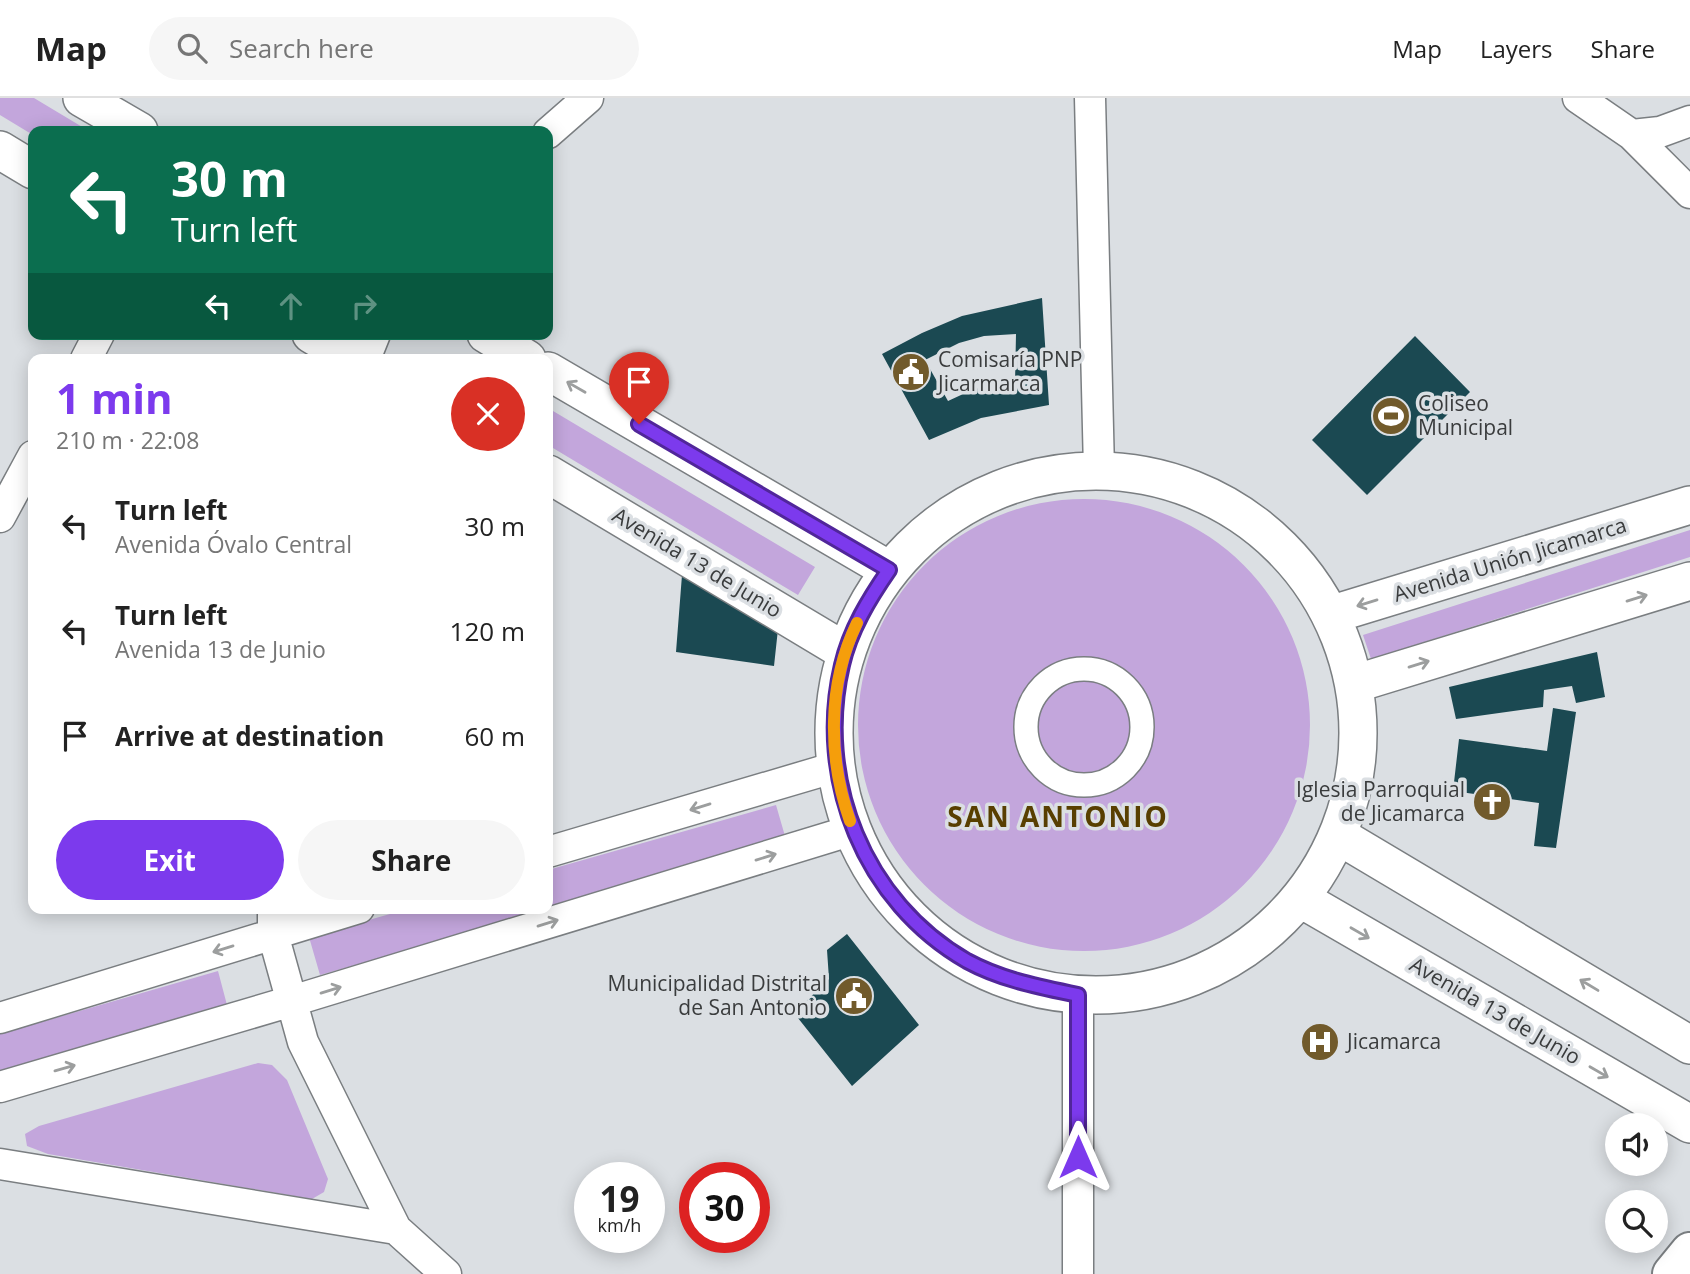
<!DOCTYPE html>
<html lang="en">
<head>
<meta charset="utf-8">
<style>
	body { margin:0; font-family:"Open Sans",sans-serif; background:#f6f6f6; color:#222; height:100vh; display:flex; flex-direction:column; font-size:26px; white-space:nowrap }
	* { box-sizing:border-box; margin:0 }
	p { font-size:23px; color:#767676 }
	.icon { flex:none; width:38px; height:38px; fill:none; stroke:currentColor; stroke-width:2; stroke-linecap:round; stroke-linejoin:round }
	.map { position:relative; flex:1; overflow:hidden }
	.sheet { position:absolute; left:28px; top:256px; width:525px; height:560px; display:flex; flex-direction:column; background:#fff; border-radius:14px; box-shadow:0 4px 18px #0003 }
	.sheet>* { flex:none }
	.guide { position:absolute; left:28px; top:28px; width:525px; height:214px; border-radius:14px; box-shadow:0 4px 18px #0003; background:#0b6e4f; color:#fff; overflow:hidden }
	.buttons { position:absolute; left:1605px; top:1015px; display:grid; gap:14px }
	.buttons a { display:grid; place-items:center; width:63px; height:63px; border-radius:50%; background:#fff; box-shadow:0 4px 18px #0003; font-size:35px }
	.speed { position:absolute; left:574px; top:1064px; display:flex; gap:14px; font-size:35px; font-weight:700; text-align:center }
	.speed>* { display:grid; place-content:center; width:91px; height:91px; border-radius:50%; background:#fff; box-shadow:0 4px 18px #0003; line-height:1 }
	.speed small { font-size:18px; font-weight:400 }
	.speed .limit { border:10px solid #d22; background:#fff; color:#111 }
	.pin { position:absolute; display:grid; place-items:center; width:60px; height:60px; color:#fff; margin:-72px -30px; border-radius:50% 50% 50% 0; rotate:-45deg; box-shadow:0 0 7px #0007 }
	.pin .icon { rotate:45deg }
	.me { position:absolute; width:77px; margin:-38px; rotate:0deg; stroke-linejoin:round; filter:drop-shadow(0 0 5px #0008) }
	.turn { display:flex; align-items:center; gap:24px; height:147px; padding:0 28px; font-size:32px }
	.turn .icon { width:91px; height:91px; stroke-width:2.5 }
	.turn b { display:block; font-size:49px; line-height:60px }
	.lanes { display:flex; align-items:center; height:66px; padding:0 28px; background:#0003; justify-content:center; gap:35px; direction:ltr }
	.lanes .off { opacity:.35 }
	.round { display:grid; place-items:center; flex:none; width:74px; height:74px; border-radius:37px; background:#f6f6f6 }
	.headline { display:flex; align-items:center; justify-content:space-between; height:119px; padding:0 28px }
	h1 { font-size:42px; font-weight:700; line-height:52px; color:#7c3aed }
	.primary-button { display:flex; gap:14px; margin-top:auto; padding:14px 28px }
	.primary-button a { flex:1; height:80px; border-radius:42px; background:#7c3aed; color:#fff; font-size:28px; font-weight:700; line-height:80px; text-align:center }
	.primary-button a+a { background:#f6f6f6; color:#222 }
	ul { padding:0; list-style:none }
	li { display:flex; align-items:center; gap:21px; height:105px; padding:0 28px }
	li div { flex:1 }
	li b { display:block; font-size:26px }
	li em { font-style:normal }
	header { display:flex; align-items:center; gap:42px; box-sizing:border-box; height:98px; padding:0 35px; background:#fff; border-bottom:2px solid #e0e0e0 }
	header strong { font-size:33px }
	nav { display:flex; gap:38px; margin-inline-start:auto; font-size:24px }
	.search { width:490px; height:63px; background:#f6f6f6; display:flex; align-items:center; gap:18px; box-sizing:border-box; padding:0 24px; border-radius:38px; color:#767676; font-size:26px }
	.map>svg:first-child { display:block }
	.green { fill:#c3a6dc }
	.building { fill:#1b4952; fill-rule:evenodd }
	.lines { fill:none; stroke-linecap:round; stroke-linejoin:round }
	.pedestrian-casing { stroke:#7a7e81; stroke-width:26 }
	.minor-casing { stroke:#7a7e81; stroke-width:33 }
	.tertiary-casing { stroke:#7a7e81; stroke-width:40 }
	.primary-casing { stroke:#7a7e81; stroke-width:42 }
	.pedestrian { stroke:#fff; stroke-width:23 }
	.minor { stroke:#fff; stroke-width:30 }
	.tertiary { stroke:#fff; stroke-width:37 }
	.primary { stroke:#fff; stroke-width:38 }
	.oneway { stroke:#9c9e9e }
	.route-casing { stroke:#51269a; stroke-width:18 }
	.route { stroke:#7c3aed; stroke-width:12 }
	.slow { stroke:#f59e0b; stroke-width:12 }
	.labels { text-anchor:middle; stroke-width:7; stroke-linejoin:round; paint-order:stroke }
	.poi-label { font-size:21px; fill:#3a3c3d; stroke:#dbdfe3; text-anchor:start }
	.street-label { font-size:21px; fill:#3a3c3d; stroke:#dbdfe3 }
	.district-label { font-size:28px; font-weight:bold; letter-spacing:2px; fill:#583f00; stroke:#dbdfe3 }
</style>
</head>
<body>
<header>
<strong>Map</strong>
<div class="search"><svg class="icon" aria-label="search" viewBox="0 0 24 24"><circle cx="10" cy="10" r="6"/><path d="M15 15l6 6"/></svg>Search here</div>
<nav><a>Map</a><a>Layers</a><a>Share</a></nav>
</header>
<div class="map">
<svg width="1690" height="1176" viewBox="0 0 1690 1176">
	<rect width="100%" height="100%" fill="#dbdfe3"/>
	<path class="green" d="M 0,0 L 34,0 L 89,33 L 33,33 L 33,37 L 0,17 Z
		M 548,310 L 815,469 L 798,497 L 548,347 Z
		M858 627a226 226 0 1 1 452 0a226 226 0 1 1-452 0Z
		M 1690,432 L 1690,459 L 1371,561 L 1363,537 Z
		M 776,707 L 787,745 L 320,877 L 309,839 L 411,810 L 548,810 L 548,772 Z
		M 218,873 L 227,907 L 0,973 L 0,936 Z
		M 258,965 L 272,967 L 287,982 L 328,1081 L 324,1094 L 312,1101 L 48,1056 L 27,1048 L 25,1036 L 39,1028 Z"/>
	<path class="building" d="M 1042,200 L 1049,307 L 981,320 L 929,342 L 882,256 L 922,235 L 962,218 ZM 1016,236 L 1015,285 L 974,291 L 948,303 L 925,262 L 959,245 L 984,238 Z
		M 1415,238 L 1470,294 L 1367,397 L 1312,342 Z
		M 682,477 L 778,531 L 774,568 L 676,554 Z
		M 1597,554 L 1605,599 L 1576,605 L 1572,588 L 1544,592 L 1543,609 L 1456,621 L 1449,589 Z
		M 1553,610 L 1576,614 L 1556,750 L 1534,748 L 1539,705 L 1453,693 L 1459,641 L 1547,653 Z
		M 847,836 L 919,927 L 852,988 L 794,915 L 829,881 L 827,852 Z"/>
	<g class="lines">
		<defs>
			<path id="pedestrian" d="M1026 629a58 58 0 1 1 116 0a58 58 0 1 1-116 0Z"/>
			<path id="minor" d="M 1090,0 L 1099,372
				M 1578,0 L 1632,37 L 1690,95
				M 548,35 L 588,0
				M 1632,37 L 1660,34 L 1690,23
				M 86,261 L 99,236
				M 365,261 L 375,236
				M 0,419 L 33,358
				M 548,754 L 836,669
				M 273,810 L 273,836 L 303,944 L 396,1131 L 446,1176
				M 1078,897 L 1078,1176
				M 0,920 L 359,810
				M 0,989 L 292,903 L 853,732
				M 0,1066 L 396,1131"/>
			<path id="tertiary" d="M 82,0 L 139,33
				M 0,52 L 33,72
				M 311,236 L 353,261
				M 486,236 L 527,261
				M 548,273 L 889,472
				M834 635a262 262 0 1 1 524 0a262 262 0 1 1-524 0Z
				M 548,376 L 846,554
				M 1330,517 L 1690,407
				M 1354,586 L 1690,483
				M 1339,738 L 1690,947
				M 1301,801 L 1690,1026"/>
			<path id="primary" d="M 1672,1176 L 1690,1154"/>
		</defs>
		<use href="#pedestrian" class="pedestrian-casing"/>
		<use href="#minor" class="minor-casing"/>
		<use href="#tertiary" class="tertiary-casing"/>
		<use href="#primary" class="primary-casing"/>
		<use href="#pedestrian" class="pedestrian"/>
		<use href="#minor" class="minor"/>
		<use href="#tertiary" class="tertiary"/>
		<use href="#primary" class="primary"/>
	</g>
	<defs><path id="oneway-shaft" d="M-6 0H5M1.5-3L5.5 0L1.5 3" fill="none" stroke-width="1.6" stroke-linecap="round" stroke-linejoin="round" transform="scale(1.75)"/></defs>
	<g class="oneway">
		<use href="#oneway-shaft" transform="translate(576 289) rotate(-150)"/>
		<use href="#oneway-shaft" transform="translate(1637 500) rotate(-17)"/>
		<use href="#oneway-shaft" transform="translate(1367 505) rotate(163)"/>
		<use href="#oneway-shaft" transform="translate(1419 566) rotate(-17)"/>
		<use href="#oneway-shaft" transform="translate(700 709) rotate(163)"/>
		<use href="#oneway-shaft" transform="translate(766 759) rotate(-17)"/>
		<use href="#oneway-shaft" transform="translate(548 825) rotate(-17)"/>
		<use href="#oneway-shaft" transform="translate(1360 835) rotate(30)"/>
		<use href="#oneway-shaft" transform="translate(223 851) rotate(163)"/>
		<use href="#oneway-shaft" transform="translate(1589 887) rotate(-149)"/>
		<use href="#oneway-shaft" transform="translate(331 892) rotate(-17)"/>
		<use href="#oneway-shaft" transform="translate(65 970) rotate(-16)"/>
		<use href="#oneway-shaft" transform="translate(1599 974) rotate(30)"/>
	</g>
	<g class="lines">
		<defs>
			<path id="route" d="M 639,326 L 889,472 C 869,501 850,532 842,567 C 815,681 864,804 967,863 C 1002,882 1040,889 1078,897 L 1078,1059"/>
		</defs>
		<use href="#route" class="route-casing"/>
		<use href="#route" class="route"/>
		<path class="slow" d="M 850,723 C 828,660 827,587 857,525"/>
	</g>
	<defs>
		<symbol id="civic-disc" viewBox="-11 -11 22 22"><circle r="9.5" fill="#715a2b" stroke="#dbdfe3"/><path d="M-.6-6.5H3V-4.5H.6V-3L4-1V1h2V6H-6V1h2V-1L-.6-3ZM-1.2 2.5V6h2.4V2.5Z" fill="#fff"/></symbol>
		<symbol id="stadium-disc" viewBox="-11 -11 22 22"><circle r="9.5" fill="#715a2b" stroke="#dbdfe3"/><path d="M0-5a6.5 5 0 1 0 0 10a6.5 5 0 1 0 0-10ZM-3.5-1.8h7v3.6h-7Z" fill="#fff"/></symbol>
		<symbol id="church-disc" viewBox="-11 -11 22 22"><circle r="9.5" fill="#715a2b" stroke="#dbdfe3"/><path d="M-1.2-6h2.4v3.5h3.3v2.4h-3.3V6h-2.4V-.1h-3.3v-2.4h3.3Z" fill="#fff"/></symbol>
		<symbol id="hospital-disc" viewBox="-11 -11 22 22"><circle r="9.5" fill="#715a2b" stroke="#dbdfe3"/><path d="M-5-5h3v3.5h4V-5h3V5h-3V1.5h-4V5h-3Z" fill="#fff"/></symbol>
	</defs>
	<g fill-rule="evenodd">
		<use href="#civic-disc" x="889" y="252" width="44" height="44"/>
		<use href="#stadium-disc" x="1369" y="296" width="44" height="44"/>
		<use href="#church-disc" x="1470" y="682" width="44" height="44"/>
		<use href="#civic-disc" x="832" y="876" width="44" height="44"/>
		<use href="#hospital-disc" x="1298" y="922" width="44" height="44"/>
	</g>
	<g class="labels">
		<g class="poi-label">
			<text x="938" y="269">Comisaría PNP<tspan x="938" dy="24">Jicarmarca</tspan></text>
			<text x="1418" y="313">Coliseo<tspan x="1418" dy="24">Municipal</tspan></text>
			<text x="1465" y="699" text-anchor="end">Iglesia Parroquial<tspan x="1465" dy="24">de Jicamarca</tspan></text>
			<text x="827" y="893" text-anchor="end">Municipalidad Distrital<tspan x="827" dy="24">de San Antonio</tspan></text>
			<text x="1347" y="951">Jicamarca</text>
		</g>
		<g class="street-label">
			<text transform="translate(1510 462) rotate(-17)" y="7">Avenida Unión Jicamarca</text>
			<text transform="translate(697 465) rotate(31)" y="7">Avenida 13 de Junio</text>
			<text transform="translate(1495 913) rotate(30)" y="7">Avenida 13 de Junio</text>
		</g>
		<g class="district-label">
			<text x="1058" y="729">SAN ANTONIO</text>
		</g>
	</g>
</svg>
<div class="buttons">
<a><svg class="icon" aria-label="sound" viewBox="0 0 24 24"><path d="M4 9h4l5-4v14l-5-4H4zM17 9q2 3 0 6"/></svg></a>
<a><svg class="icon" aria-label="search" viewBox="0 0 24 24"><circle cx="10" cy="10" r="6"/><path d="M15 15l6 6"/></svg></a>
</div>
<div class="speed"><div>19<small>km/h</small></div><div class="limit">30</div></div>
<div class="pin" style="left:639px;top:326px;background:#d93025"><svg class="icon" aria-label="arrive" viewBox="0 0 24 24"><path d="M6 21V4h12l-3 4 3 4H6"/></svg></div>
<svg class="me" style="left:1078px;top:1059px" viewBox="-20 -20 40 40"><path d="M0-17L14 15 0 8-14 15z" fill="#7c3aed" stroke="#fff" stroke-width="4"/></svg>
<div class="guide">
<div class="turn"><svg class="icon" aria-label="left" viewBox="0 0 24 24"><path d="M17 20v-9H6M10 6l-5 5 5 5"/></svg><div><b>30 m</b>Turn left</div></div>
<div class="lanes"><svg class="icon" aria-label="left" viewBox="0 0 24 24"><path d="M17 20v-9H6M10 6l-5 5 5 5"/></svg><svg class="icon off" aria-label="ahead" viewBox="0 0 24 24"><path d="M12 20V5M6 11l6-6 6 6"/></svg><svg class="icon off" aria-label="right" viewBox="0 0 24 24"><path d="M7 20v-9h11M14 6l5 5-5 5"/></svg></div>
</div>
<section class="sheet">
<div class="headline"><div><h1>1 min</h1><p>210 m · 22:08</p></div><a class="round" style="background:#d93025;color:#fff"><svg class="icon" aria-label="close" viewBox="0 0 24 24"><path d="M6 6l12 12M18 6L6 18"/></svg></a></div>
<ul>
<li><svg class="icon" aria-label="left" viewBox="0 0 24 24"><path d="M17 20v-9H6M10 6l-5 5 5 5"/></svg><div><b>Turn left</b><p>Avenida Óvalo Central</p></div><em>30 m</em></li>
<li><svg class="icon" aria-label="left" viewBox="0 0 24 24"><path d="M17 20v-9H6M10 6l-5 5 5 5"/></svg><div><b>Turn left</b><p>Avenida 13 de Junio</p></div><em>120 m</em></li>
<li><svg class="icon" aria-label="arrive" viewBox="0 0 24 24"><path d="M6 21V4h12l-3 4 3 4H6"/></svg><div><b>Arrive at destination</b></div><em>60 m</em></li>
</ul>
<div class="primary-button"><a>Exit</a><a>Share</a></div>
</section>
</div>
</body>
</html>
